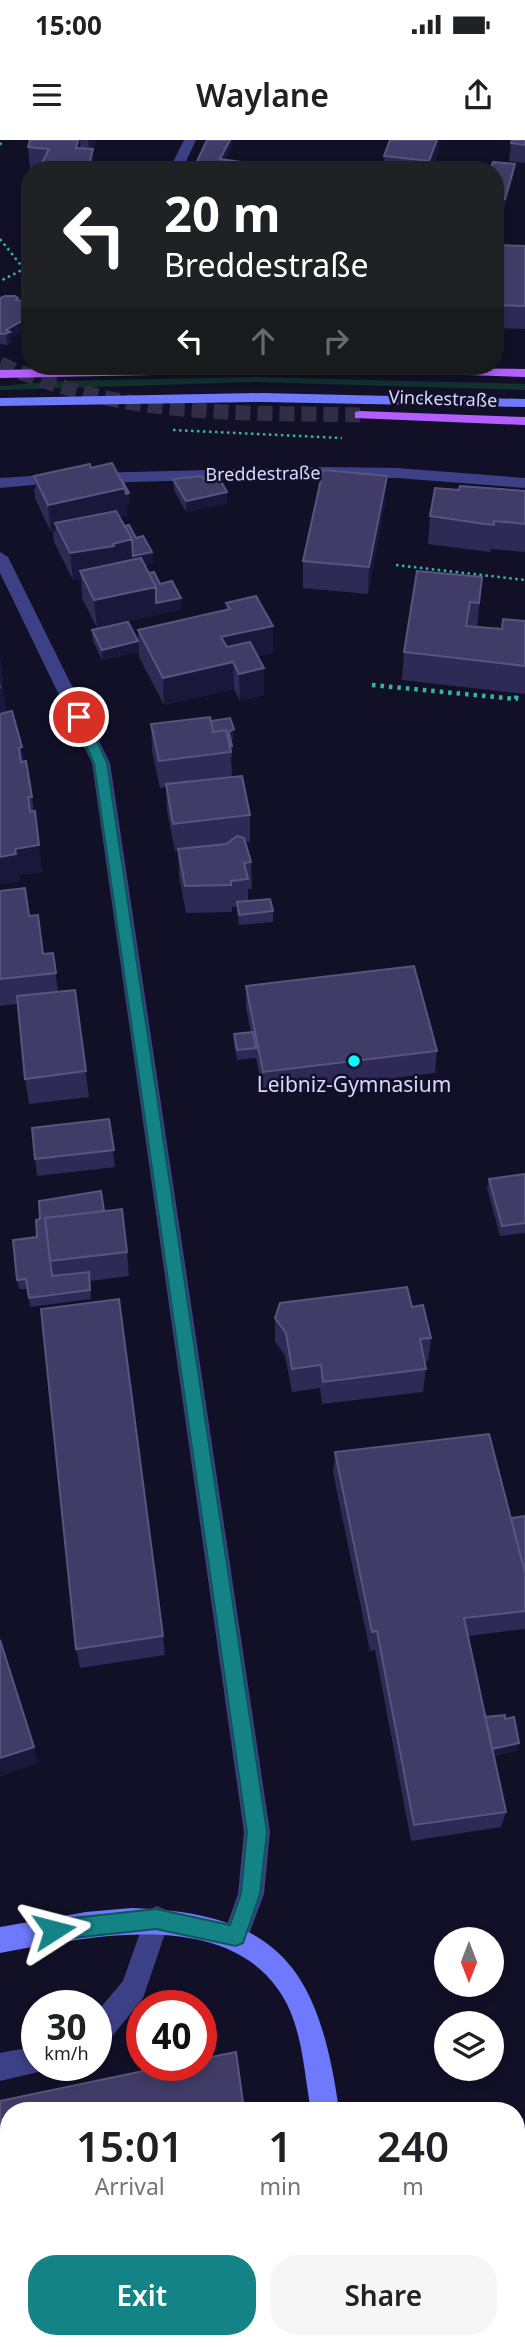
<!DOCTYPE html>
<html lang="en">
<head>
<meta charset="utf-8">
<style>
	body { margin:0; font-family:"Noto Sans",sans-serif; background:#f6f6f6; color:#202124; height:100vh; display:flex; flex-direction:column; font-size:26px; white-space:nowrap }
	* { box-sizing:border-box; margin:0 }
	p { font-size:23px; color:#757577 }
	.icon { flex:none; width:38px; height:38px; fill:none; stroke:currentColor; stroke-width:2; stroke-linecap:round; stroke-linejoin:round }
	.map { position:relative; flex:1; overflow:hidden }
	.details { position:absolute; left:0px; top:1962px; width:525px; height:247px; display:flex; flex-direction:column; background:#fff; border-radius:28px 28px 0 0; box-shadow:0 4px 10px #0003 }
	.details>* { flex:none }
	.guide { position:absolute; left:21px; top:21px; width:483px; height:214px; border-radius:28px; box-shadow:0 4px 10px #0003; background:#202124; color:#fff; overflow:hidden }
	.needle { width:46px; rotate:180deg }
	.tools { position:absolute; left:434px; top:1787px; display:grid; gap:14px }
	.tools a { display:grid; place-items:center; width:70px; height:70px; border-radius:50%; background:#fff; box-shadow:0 4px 10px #0003; font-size:35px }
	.speed { position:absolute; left:21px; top:1850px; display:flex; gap:14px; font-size:35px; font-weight:700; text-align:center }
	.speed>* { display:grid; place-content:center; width:91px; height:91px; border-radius:50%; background:#fff; box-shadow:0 4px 10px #0003; line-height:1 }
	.speed small { font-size:18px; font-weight:400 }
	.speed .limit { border:10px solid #d22; background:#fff; color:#111 }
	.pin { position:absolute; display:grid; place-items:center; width:60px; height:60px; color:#fff; margin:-30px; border:4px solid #fff; border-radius:50%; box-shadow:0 2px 7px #0007 }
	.me { position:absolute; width:77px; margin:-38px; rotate:81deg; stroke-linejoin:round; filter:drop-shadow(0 0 5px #0008) }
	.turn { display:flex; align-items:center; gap:24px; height:147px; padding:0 28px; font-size:32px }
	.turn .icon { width:91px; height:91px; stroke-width:2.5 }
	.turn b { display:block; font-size:49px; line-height:60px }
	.lanes { display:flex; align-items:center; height:66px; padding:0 28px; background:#0003; justify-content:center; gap:35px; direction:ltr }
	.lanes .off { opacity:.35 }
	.eta { display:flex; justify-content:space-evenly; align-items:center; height:119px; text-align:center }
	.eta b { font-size:42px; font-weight:600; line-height:49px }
	.primary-button { display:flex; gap:14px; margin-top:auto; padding:14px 28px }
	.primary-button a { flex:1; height:80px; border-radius:28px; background:#148385; color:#fff; font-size:28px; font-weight:600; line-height:80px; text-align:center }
	.primary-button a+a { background:#f6f6f6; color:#202124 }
	.status { display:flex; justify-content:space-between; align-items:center; height:49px; padding:0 35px; background:#fff; direction:ltr }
	.status svg { height:19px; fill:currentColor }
	header { display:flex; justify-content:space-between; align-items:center; height:91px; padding:0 28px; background:#fff; font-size:32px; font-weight:600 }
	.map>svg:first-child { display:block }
	.green { fill:#13312d }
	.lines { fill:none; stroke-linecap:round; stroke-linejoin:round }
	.primary-tunnel { stroke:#302e47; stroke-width:15; stroke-dasharray:15 7; stroke-linecap:butt }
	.path-far1 { stroke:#31b8a3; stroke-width:2.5; stroke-dasharray:2.5 3.5; stroke-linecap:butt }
	.path { stroke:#31b8a3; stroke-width:4.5; stroke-dasharray:3.5 5; stroke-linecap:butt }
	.lane { fill:#3c4086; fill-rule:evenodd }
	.street { fill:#3c4086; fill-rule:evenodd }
	.secondary { fill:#6f79fd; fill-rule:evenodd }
	.primary { fill:#b35ffd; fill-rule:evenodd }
	.wall { fill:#2e2955 }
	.shaded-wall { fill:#1b173b }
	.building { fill:#403c67; stroke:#58547f; stroke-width:2 }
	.route { fill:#148385; stroke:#0d5556; stroke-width:2 }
	.poi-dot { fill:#05fbfc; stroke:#121027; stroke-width:2.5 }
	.labels { text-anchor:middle; stroke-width:5; stroke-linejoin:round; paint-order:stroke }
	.far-street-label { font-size:18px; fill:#d7d7ff; stroke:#121027 }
	.poi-label { font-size:21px; fill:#d7d7ff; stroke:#121027 }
</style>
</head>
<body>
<div class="status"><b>15:00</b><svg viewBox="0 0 49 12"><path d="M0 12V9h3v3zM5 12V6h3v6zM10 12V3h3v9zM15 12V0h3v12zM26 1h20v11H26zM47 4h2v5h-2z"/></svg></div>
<header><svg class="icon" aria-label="menu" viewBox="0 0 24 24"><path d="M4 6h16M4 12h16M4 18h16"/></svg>Waylane<svg class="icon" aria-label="share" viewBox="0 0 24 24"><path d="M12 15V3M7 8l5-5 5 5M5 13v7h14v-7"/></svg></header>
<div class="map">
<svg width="525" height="2207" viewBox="0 0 525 2207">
	<rect width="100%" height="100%" fill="#121027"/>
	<path class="green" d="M 256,237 L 525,244 L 525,250 L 256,242 L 0,250 L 0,246 L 58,241 Z
		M 525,2018 L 525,2207 L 460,2207 L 458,2200 L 516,2200 L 516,2020 Z"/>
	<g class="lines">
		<path class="primary-tunnel" d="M 0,224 C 125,278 228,272 360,275"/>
		<path class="path-far1" d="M 0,5 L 2,0
			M 0,99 L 24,129 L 0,141
			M 173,290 L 342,298
			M 396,425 L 525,440"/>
		<path class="path" d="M 372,545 L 516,559 L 517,553"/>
		<path class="lane" d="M 184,0 L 196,0 L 182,30 L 169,30 Z
			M 157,1766 L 166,1770 L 170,1779 L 143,1858 L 106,1904 L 96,1907 L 96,1873 L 123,1841 L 148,1770 Z
			M 37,1906 L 37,1925 L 49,1925 L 47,1930 L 0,1941 L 0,1913 Z"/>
		<path class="street" d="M 327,327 L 397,328 L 525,338 L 525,348 L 397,338 L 327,337 L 93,343 L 85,338 L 93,333 Z
			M 61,334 L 66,336 L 66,342 L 0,348 L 0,338 Z
			M 0,412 L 8,417 L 110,623 L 270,1692 L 264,1754 L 245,1805 L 236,1809 L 227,1805 L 223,1796 L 238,1754 L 244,1692 L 92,623 L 0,433 Z"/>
		<path class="secondary" d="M 262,253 L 525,259 L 525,267 L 262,262 L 0,266 L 0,258 Z
			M 132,1768 C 281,1773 319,1830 339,1970 L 311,1970 C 303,1929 303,1883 277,1848 C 219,1767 83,1798 0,1813 L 0,1787 L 86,1772 Z
			M 352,2200 L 382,2200 L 383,2207 L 353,2207 Z"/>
		<path class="primary" d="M 199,226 L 525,229 L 525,237 L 354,231 L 0,238 L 0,230 Z
			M 360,271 L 525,277 L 525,285 L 355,278 L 355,272 Z"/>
	</g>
	<path class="wall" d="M 30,0 L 96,0 L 93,10 L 94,29 L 97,30 L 30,30 L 28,7 Z
		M 390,0 L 439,0 L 439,12 L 431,30 L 383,30 L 384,16 Z
		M 525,0 L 525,23 L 509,21 L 511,3 Z
		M 515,24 L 514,34 L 504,69 L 495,69 L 495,30 Z
		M 495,105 L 525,106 L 525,189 L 495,188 Z
		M 0,158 L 21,193 L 11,198 L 11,203 L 7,205 L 0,204 Z
		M 91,328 L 121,340 L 129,353 L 130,364 L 126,364 L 127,376 L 120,377 L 125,386 L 152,412 L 153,423 L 144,424 L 149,433 L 160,444 L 181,458 L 182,469 L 97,488 L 82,458 L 81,439 L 73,440 L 54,402 L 53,392 L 56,391 L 51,392 L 35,358 L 34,348 L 36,347 L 34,336 Z
		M 173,339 L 204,339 L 227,352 L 227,363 L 186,372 L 174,350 Z
		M 459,350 L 525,351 L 525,412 L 491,409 L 490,412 L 482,411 L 428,404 L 430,376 Z
		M 385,363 L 368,454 L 303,448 L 303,421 Z
		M 482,437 L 477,487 L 502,489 L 525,481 L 525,554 L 402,540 L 404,512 Z
		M 226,463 L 273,513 L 258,516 L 264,555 L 240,561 L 234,549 L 164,565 L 139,517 L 138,490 L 227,470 Z
		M 92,490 L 139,512 L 102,520 L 93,501 Z
		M 0,518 L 3,543 L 1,543 L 3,548 L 6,572 L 24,621 L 32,657 L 42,732 L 19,735 L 20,741 L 0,744 Z
		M 211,581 L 234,589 L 234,600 L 231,601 L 232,617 L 231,617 L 232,637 L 250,675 L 250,702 L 245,702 L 251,722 L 252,749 L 248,749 L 248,761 L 273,771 L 273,782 L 239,785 L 237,767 L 232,767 L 232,772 L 186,773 L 179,736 L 178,710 L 175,711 L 167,671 L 166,647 L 160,648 L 152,611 L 151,584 Z
		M 0,751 L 29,776 L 43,814 L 53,813 L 58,852 L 75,850 L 89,957 L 29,964 L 25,939 L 17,864 L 0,866 Z
		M 246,846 L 437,911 L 435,933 L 263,954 L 256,918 L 237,920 L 234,904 L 234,894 L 251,893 L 246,868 Z
		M 109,979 L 115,1027 L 37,1036 L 35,1019 Z
		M 525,1034 L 525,1093 L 500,1096 L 487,1048 L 489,1039 Z
		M 104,1071 L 127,1112 L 129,1136 L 90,1141 L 91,1159 L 30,1167 L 28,1149 L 19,1149 L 17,1140 L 37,1097 Z
		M 275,1178 L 431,1198 L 428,1221 L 424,1221 L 426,1229 L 423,1252 L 322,1264 L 320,1248 L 292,1252 L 285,1216 L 275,1201 Z
		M 335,1312 L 511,1378 L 525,1376 L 525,1489 L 468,1496 L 485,1577 L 505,1579 L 519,1603 L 517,1610 L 494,1616 L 506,1672 L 501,1687 L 411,1701 L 375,1510 L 370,1511 L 333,1333 Z
		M 163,1496 L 165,1515 L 80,1528 L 76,1509 Z
		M 0,1961 L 9,1970 L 9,2081 L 0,2083 Z"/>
	<path class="shaded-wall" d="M 78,0 L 80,0 L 82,22 L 76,8 Z
		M 88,0 L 96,0 L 93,10 L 94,30 L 88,30 L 90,21 Z
		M 230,0 L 232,0 L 232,6 L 220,30 L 220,19 Z
		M 437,0 L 439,0 L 439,12 L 431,30 L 428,30 L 429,21 Z
		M 515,24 L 514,34 L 504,69 L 505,59 Z
		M 30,179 L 30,190 L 21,193 L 11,198 L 11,203 L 7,205 L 6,190 L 20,182 Z
		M 387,336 L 385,363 L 368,454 L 369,427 Z
		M 125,348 L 129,353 L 130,364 L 126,364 L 127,376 L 59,390 L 55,383 L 56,391 L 51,392 L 48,365 Z
		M 227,352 L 227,363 L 186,372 L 186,361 Z
		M 132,399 L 152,412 L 153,423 L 116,431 L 80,431 L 81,439 L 73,440 L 70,413 Z
		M 156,447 L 181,458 L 182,469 L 97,488 L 94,460 Z
		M 273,486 L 273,513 L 229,523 L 233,522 L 234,549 L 164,565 L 163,538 L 221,497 Z
		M 138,501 L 139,512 L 102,520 L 102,510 Z
		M 0,518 L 3,543 L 0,543 Z
		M 264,528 L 264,555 L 240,561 L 239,534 Z
		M 3,548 L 7,576 L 0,577 L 0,549 Z
		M 234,589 L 234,600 L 229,602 L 229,592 Z
		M 22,607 L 26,634 L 22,635 L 19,608 Z
		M 35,671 L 42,732 L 19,735 L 20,741 L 0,744 L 0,717 L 15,709 Z
		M 519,1603 L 517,1610 L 486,1617 L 488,1610 Z
		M 34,1607 L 38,1623 L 0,1637 L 0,1618 Z"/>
	<path class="building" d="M 30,0 L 78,0 L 76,8 L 93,9 L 88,29 L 97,30 L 48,30 L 49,28 L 40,27 L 49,9 L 28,7 Z
		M 207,0 L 230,0 L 220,19 L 263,25 L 261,30 L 193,30 Z
		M 390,0 L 437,0 L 429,21 L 384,16 Z
		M 512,0 L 525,0 L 525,5 L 511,3 Z
		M 493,22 L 515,24 L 505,59 L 495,58 L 495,30 L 490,30 Z
		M 495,105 L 525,106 L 525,166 L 495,165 Z
		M 5,156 L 15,156 L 18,158 L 16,160 L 23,161 L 30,167 L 30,179 L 20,182 L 6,190 L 10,192 L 5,194 L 0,194 L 0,166 L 1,166 L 0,166 L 0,158 Z
		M 112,323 L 125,348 L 48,365 L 34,336 L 90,324 L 91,328 Z
		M 323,330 L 387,336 L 369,427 L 303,421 Z
		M 202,336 L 204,339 L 218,336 L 227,352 L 186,361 L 173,339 Z
		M 121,340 L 122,340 L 129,353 L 126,354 L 125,348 Z
		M 460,346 L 525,351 L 525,384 L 494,381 L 494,385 L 485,384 L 430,376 L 435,348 L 459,350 Z
		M 116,371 L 132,399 L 113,404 L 114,406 L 70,413 L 55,383 Z
		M 129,385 L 136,398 L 143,396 L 152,412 L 133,416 L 132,399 L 125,386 Z
		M 141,418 L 156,447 L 94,460 L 80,431 Z
		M 417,431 L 482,437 L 479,463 L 470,462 L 466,486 L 502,489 L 503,479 L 525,481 L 525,526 L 404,512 Z
		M 154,432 L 160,444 L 172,441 L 181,458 L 156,463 L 156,447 L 149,433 Z
		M 256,456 L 273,486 L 221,497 L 227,507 L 250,502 L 264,528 L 239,534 L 233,522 L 163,538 L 138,490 L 230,469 L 226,463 Z
		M 128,482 L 138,501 L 102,510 L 92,490 Z
		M 12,571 L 22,607 L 19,608 L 21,622 L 26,621 L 32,657 L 28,657 L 30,672 L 35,671 L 39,705 L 15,709 L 16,714 L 0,717 L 0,574 Z
		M 210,577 L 213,592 L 226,590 L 231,612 L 159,621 L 151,584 Z
		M 230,578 L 234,589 L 229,592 L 232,606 L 230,606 L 226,590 L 213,592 L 211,581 Z
		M 242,636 L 250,675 L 173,684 L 166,644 Z
		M 237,696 L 244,698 L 251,722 L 244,723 L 248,739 L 231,741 L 231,745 L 185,746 L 178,709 L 226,704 Z
		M 25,748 L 29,776 L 38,775 L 43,814 L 53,813 L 56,833 L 0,839 L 0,751 Z
		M 270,759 L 273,771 L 239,775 L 237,762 Z
		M 414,826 L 437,911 L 263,932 L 246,846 Z
		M 75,850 L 86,931 L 25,939 L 17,856 Z
		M 253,892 L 256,908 L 237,910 L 234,894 Z
		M 109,979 L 114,1010 L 35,1019 L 32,988 Z
		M 525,1034 L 525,1083 L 502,1086 L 489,1039 Z
		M 101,1051 L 104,1071 L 45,1078 L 52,1136 L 89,1132 L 90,1150 L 29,1158 L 26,1139 L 17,1140 L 13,1100 L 37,1097 L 36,1080 L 40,1079 L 39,1061 Z
		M 122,1069 L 127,1112 L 50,1121 L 45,1078 Z
		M 407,1147 L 412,1167 L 423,1165 L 431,1198 L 420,1199 L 426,1229 L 323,1242 L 321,1225 L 292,1229 L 286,1193 L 275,1178 L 280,1163 Z
		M 119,1159 L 163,1496 L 76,1509 L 41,1169 Z
		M 489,1294 L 525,1433 L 525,1471 L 464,1478 L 506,1672 L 414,1685 L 377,1491 L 372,1492 L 335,1312 Z
		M 525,1376 L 525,1433 L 511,1378 Z
		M 0,1500 L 34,1607 L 0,1618 Z
		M 505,1575 L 505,1579 L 514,1577 L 519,1603 L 492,1609 L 485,1577 Z
		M 236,1912 L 244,1970 L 9,1970 L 9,2072 L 0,2074 L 0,1961 L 172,1925 L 201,1925 L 201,1919 Z
		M 31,2200 L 175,2200 L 176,2207 L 32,2207 Z
		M 175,2200 L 275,2200 L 276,2207 L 176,2207 Z"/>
	<path class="route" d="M 79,573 L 86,577 L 107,623 L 267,1692 L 260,1754 L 243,1803 L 236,1806 L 156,1789 L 54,1800 L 47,1797 L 44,1790 L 47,1783 L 54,1780 L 156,1769 L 230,1785 L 241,1754 L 247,1692 L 94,623 L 73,577 Z"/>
	<circle class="poi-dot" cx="354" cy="921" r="7"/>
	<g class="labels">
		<g class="far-street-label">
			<text transform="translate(443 259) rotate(2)" y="6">Vinckestraße</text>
			<text transform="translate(263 334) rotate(-1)" y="6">Breddestraße</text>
		</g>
		<g class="poi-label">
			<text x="354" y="952">Leibniz-Gymnasium</text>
		</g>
	</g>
</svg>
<div class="tools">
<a><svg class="needle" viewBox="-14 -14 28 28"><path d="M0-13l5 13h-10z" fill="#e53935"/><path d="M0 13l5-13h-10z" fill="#757577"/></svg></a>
<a><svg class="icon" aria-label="layers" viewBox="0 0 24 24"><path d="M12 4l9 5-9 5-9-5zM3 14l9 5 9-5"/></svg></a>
</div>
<div class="speed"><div>30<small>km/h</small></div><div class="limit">40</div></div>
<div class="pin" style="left:79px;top:577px;background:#d93025"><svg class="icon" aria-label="arrive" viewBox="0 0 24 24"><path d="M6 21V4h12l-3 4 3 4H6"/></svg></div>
<svg class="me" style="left:54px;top:1790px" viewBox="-20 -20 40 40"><path d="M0-17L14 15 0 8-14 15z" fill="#148385" stroke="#fff" stroke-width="4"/></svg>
<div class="guide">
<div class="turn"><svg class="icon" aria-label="left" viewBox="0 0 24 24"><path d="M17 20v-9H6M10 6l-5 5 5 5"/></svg><div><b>20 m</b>Breddestraße</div></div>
<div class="lanes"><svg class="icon" aria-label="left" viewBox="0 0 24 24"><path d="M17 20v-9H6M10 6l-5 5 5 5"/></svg><svg class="icon off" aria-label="ahead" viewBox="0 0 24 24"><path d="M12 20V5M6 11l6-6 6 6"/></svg><svg class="icon off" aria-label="right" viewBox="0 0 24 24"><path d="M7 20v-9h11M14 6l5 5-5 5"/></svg></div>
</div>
<section class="details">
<div class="eta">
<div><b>15:01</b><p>Arrival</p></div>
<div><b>1</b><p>min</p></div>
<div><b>240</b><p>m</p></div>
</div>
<div class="primary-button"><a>Exit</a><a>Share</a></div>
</section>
</div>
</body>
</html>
